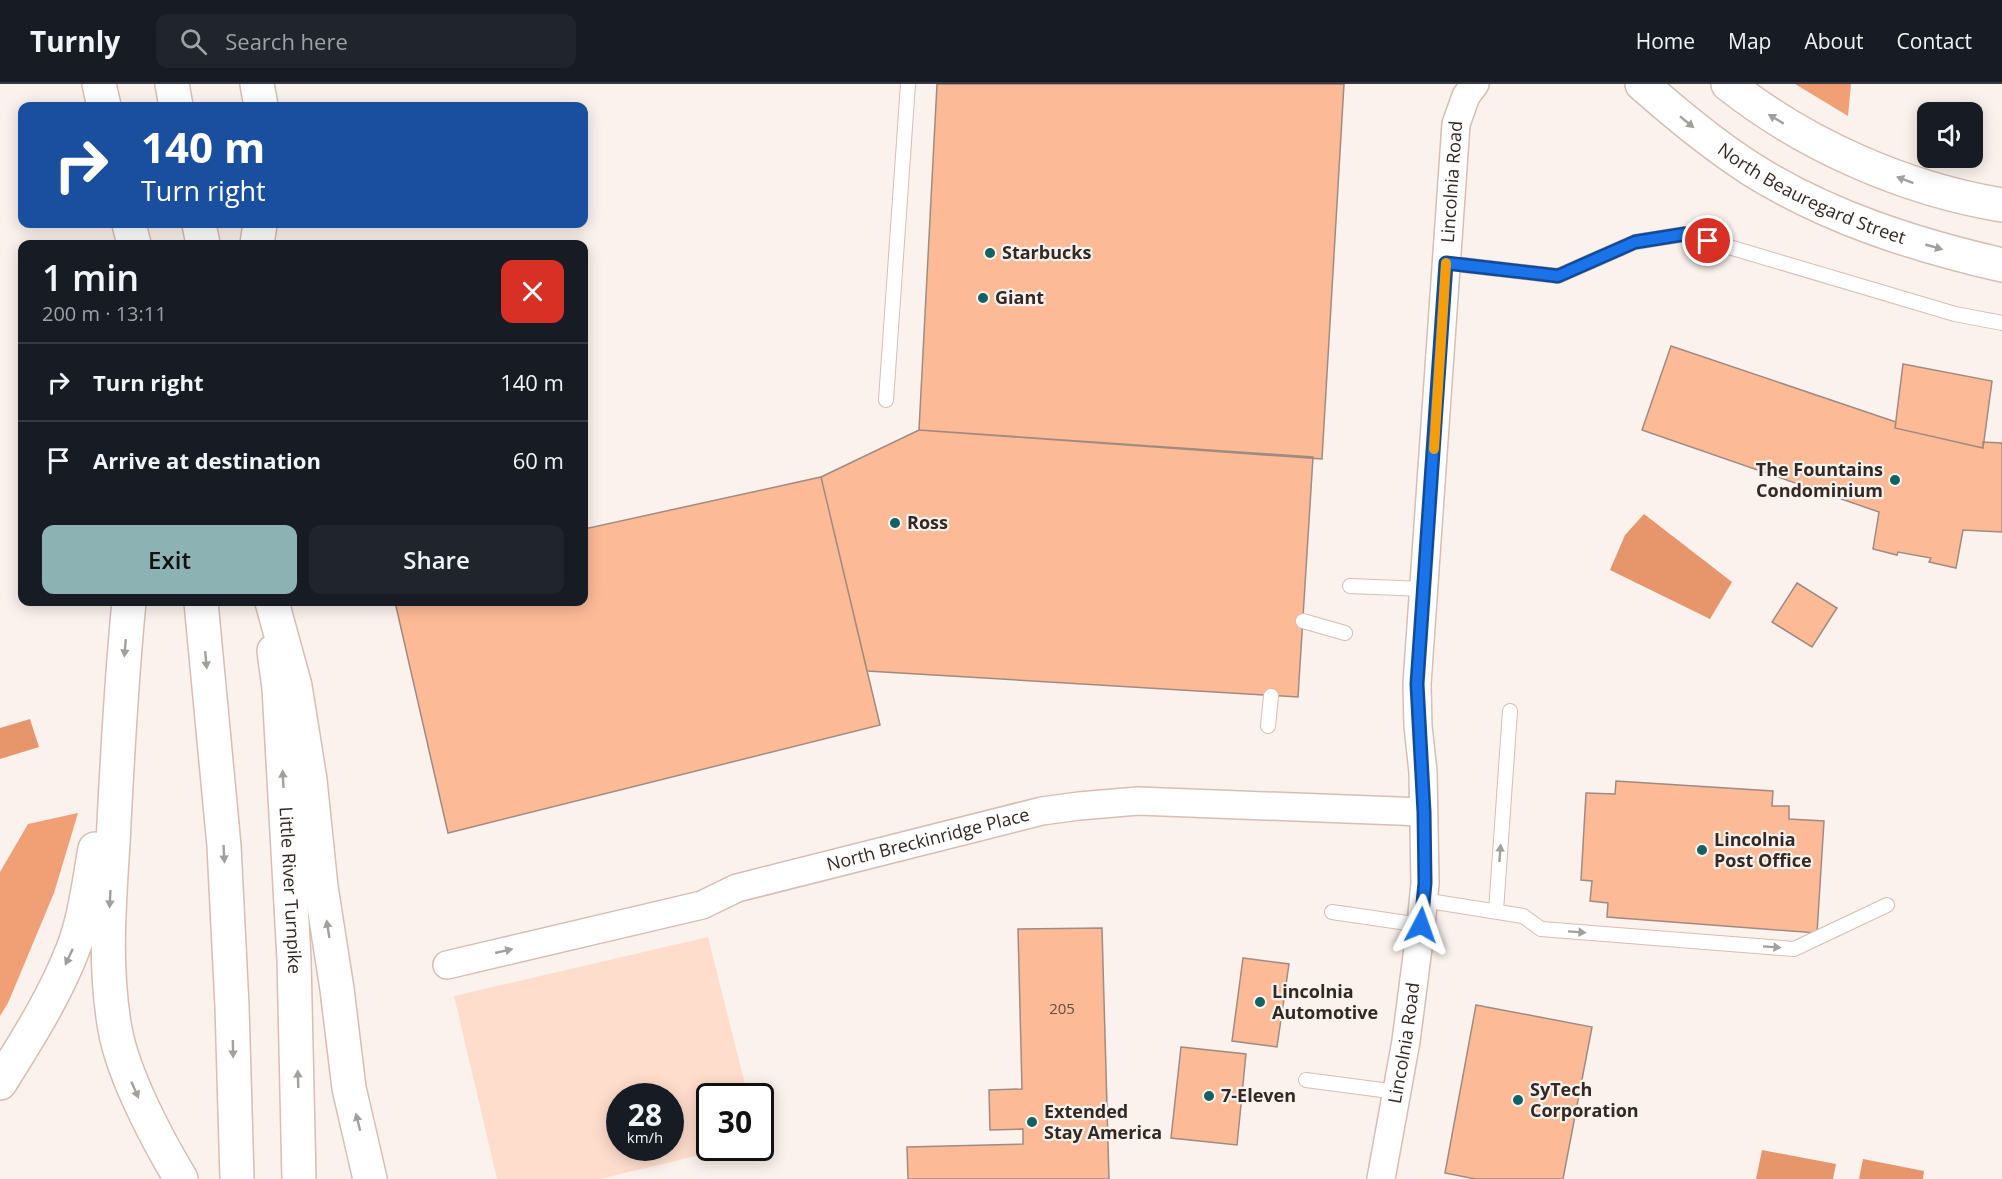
<!DOCTYPE html>
<html lang="en">
<head>
<meta charset="utf-8">
<style>
	body { margin:0; font-family:"Open Sans",sans-serif; background:#20242c; color:#f1f3f6; height:100vh; display:flex; flex-direction:column; font-size:22px; white-space:nowrap }
	* { box-sizing:border-box; margin:0 }
	p { font-size:20px; color:#9ea1a6 }
	.icon { flex:none; width:33px; height:33px; fill:none; stroke:currentColor; stroke-width:2; stroke-linecap:round; stroke-linejoin:round }
	.map { position:relative; flex:1; overflow:hidden }
	.panel { position:absolute; left:18px; top:156px; width:570px; height:366px; display:flex; flex-direction:column; background:#171b24; border-radius:12px; box-shadow:0 3px 15px #0003 }
	.panel>* { flex:none }
	.guide { position:absolute; left:18px; top:18px; width:570px; height:126px; border-radius:12px; box-shadow:0 3px 15px #0003; background:#1a4fa0; color:#fff; overflow:hidden }
	.buttons { position:absolute; left:1917px; top:18px; display:grid; gap:12px }
	.buttons a { display:grid; place-items:center; width:66px; height:66px; border-radius:12px; background:#171b24; box-shadow:0 3px 15px #0003; font-size:30px }
	.speed { position:absolute; left:606px; top:999px; display:flex; gap:12px; font-size:30px; font-weight:700; text-align:center }
	.speed>* { display:grid; place-content:center; width:78px; height:78px; border-radius:50%; background:#171b24; box-shadow:0 3px 15px #0003; line-height:1 }
	.speed small { font-size:15px; font-weight:400 }
	.speed .limit { border:3px solid #111; border-radius:9px; background:#fff; color:#111 }
	.pin { position:absolute; display:grid; place-items:center; width:51px; height:51px; color:#fff; margin:-26px; border:3px solid #fff; border-radius:50%; box-shadow:0 2px 6px #0007 }
	.me { position:absolute; width:66px; margin:-33px; rotate:4deg; stroke-linejoin:round; filter:drop-shadow(0 0 4px #0008) }
	.turn { display:flex; align-items:center; gap:21px; height:126px; padding:0 24px; font-size:27px }
	.turn .icon { width:78px; height:78px; stroke-width:2.5 }
	.turn b { display:block; font-size:42px; line-height:51px }
	.round { display:grid; place-items:center; flex:none; width:63px; height:63px; border-radius:12px; background:#20242c }
	.head { display:flex; align-items:center; justify-content:space-between; height:102px; padding:0 24px }
	h1 { font-size:36px; font-weight:600; line-height:45px }
	.cta { display:flex; gap:12px; margin-top:auto; padding:12px 24px }
	.cta a { flex:1; height:69px; border-radius:12px; background:#8cb2b4; color:#111; font-size:24px; font-weight:600; line-height:69px; text-align:center }
	.cta a+a { background:#20242c; color:#f1f3f6 }
	ul { padding:0; list-style:none }
	li { display:flex; align-items:center; gap:18px; height:78px; padding:0 24px; border-top:2px solid #363941 }
	li div { flex:1 }
	li b { display:block; font-size:22px }
	li em { font-style:normal }
	header { display:flex; align-items:center; gap:36px; box-sizing:border-box; height:84px; padding:0 30px; background:#171b24; border-bottom:2px solid #363941 }
	header strong { font-size:28px }
	nav { display:flex; gap:33px; margin-inline-start:auto; font-size:21px }
	.search { width:420px; height:54px; background:#20242c; display:flex; align-items:center; gap:15px; box-sizing:border-box; padding:0 21px; border-radius:12px; color:#9ea1a6; font-size:22px }
	.map>svg:first-child { display:block }
	.green { fill:#feddcd; fill-rule:evenodd }
	.forest { fill:#f1a075 }
	.water { fill:#e7966c }
	.building { fill:#fdba97; stroke:#a18b80; stroke-width:1.5 }
	.lines { fill:none; stroke-linecap:round; stroke-linejoin:round }
	.service-casing { stroke:#d6beb3; stroke-width:16 }
	.minor-casing { stroke:#d6beb3; stroke-width:30 }
	.secondary-casing { stroke:#d6beb3; stroke-width:36 }
	.primary-casing { stroke:#d6beb3; stroke-width:36 }
	.motorway-casing { stroke:#d6beb3; stroke-width:36 }
	.service { stroke:#fff; stroke-width:14 }
	.minor { stroke:#fff; stroke-width:27 }
	.secondary { stroke:#fff; stroke-width:33 }
	.primary { stroke:#fff; stroke-width:33 }
	.motorway { stroke:#fff; stroke-width:33 }
	.oneway { fill:#a39f9c }
	.route-casing { stroke:#114b97; stroke-width:15 }
	.route { stroke:#1a73e8; stroke-width:10 }
	.slow { stroke:#f59e0b; stroke-width:10 }
	.poi-dot { fill:#116264; stroke:#fbf2ed; stroke-width:2 }
	.labels { text-anchor:middle; stroke-width:4.5; stroke-linejoin:round; paint-order:stroke }
	.number-label { font-size:15px; fill:#654d41 }
	.street-label { font-size:18px; fill:#322924; stroke:#fbf2ed }
	.poi-label { font-size:18px; font-weight:bold; fill:#322924; stroke:#fbf2ed; text-anchor:start }
</style>
</head>
<body>
<header>
<strong>Turnly</strong>
<div class="search"><svg class="icon" aria-label="search" viewBox="0 0 24 24"><circle cx="10" cy="10" r="6"/><path d="M15 15l6 6"/></svg>Search here</div>
<nav><a>Home</a><a>Map</a><a>About</a><a>Contact</a></nav>
</header>
<div class="map">
<svg width="2002" height="1095" viewBox="0 0 2002 1095">
	<rect width="100%" height="100%" fill="#fbf2ed"/>
	<path class="green" d="M 708,853 L 748,1012 L 710,1012 L 710,1064 L 729,1064 L 600,1095 L 497,1095 L 454,912 ZM 620,1012 L 670,1012 L 670,1064 L 620,1064 Z"/>
	<path class="forest" d="M 1795,0 L 1851,0 L 1848,32 Z
		M 78,729 L 54,809 L 8,919 L 0,932 L 0,788 L 28,740 Z"/>
	<path class="water" d="M 1644,430 L 1732,498 L 1710,535 L 1610,486 L 1625,451 Z
		M 30,635 L 39,663 L 0,675 L 0,644 Z
		M 1762,1066 L 1836,1080 L 1833,1095 L 1756,1095 Z
		M 1863,1075 L 1924,1087 L 1923,1095 L 1859,1095 Z"/>
	<path class="building" d="M 937,0 L 1344,0 L 1322,375 L 919,346 Z
		M 1671,262 L 1896,338 L 1895,344 L 1983,364 L 1983,358 L 2002,359 L 2002,448 L 1963,446 L 1956,484 L 1929,478 L 1931,474 L 1898,468 L 1897,471 L 1873,465 L 1879,428 L 1642,346 Z
		M 1903,280 L 1992,297 L 1983,364 L 1895,344 Z
		M 919,346 L 1313,373 L 1298,613 L 867,587 L 821,393 Z
		M 821,393 L 880,641 L 448,749 L 395,518 L 584,518 L 584,445 Z
		M 1797,499 L 1837,524 L 1812,563 L 1772,538 Z
		M 1616,697 L 1773,707 L 1772,722 L 1789,722 L 1789,735 L 1824,737 L 1817,849 L 1607,833 L 1608,819 L 1590,817 L 1592,797 L 1581,796 L 1586,709 L 1615,710 Z
		M 1102,844 L 1109,1095 L 908,1095 L 907,1063 L 1023,1060 L 1023,1045 L 990,1046 L 989,1006 L 1022,1005 L 1018,845 Z
		M 1243,874 L 1289,880 L 1277,963 L 1232,957 Z
		M 1476,921 L 1592,943 L 1563,1095 L 1475,1095 L 1445,1089 Z
		M 1181,963 L 1246,970 L 1237,1061 L 1171,1054 Z"/>
	<g class="lines">
		<defs>
			<path id="service" d="M 1446,179 L 1558,192 L 1635,158 L 1685,150 L 1955,230 L 2002,239
				M 886,316 L 908,0
				M 1350,502 L 1424,505
				M 1303,537 L 1345,549
				M 1268,642 L 1271,612
				M 1423,816 L 1523,832 L 1541,845 L 1794,865 L 1887,821
				M 1496,827 L 1510,627
				M 1332,828 L 1421,841
				M 1306,996 L 1397,1008"/>
			<g id="minor">
				<path id="s1" d="M 447,881 L 702,821 L 737,804 L 1042,727 L 1079,722 L 1138,717 L 1423,728"/>
				<path id="s2" d="M 1381,1095 L 1406,957 L 1421,841 L 1425,799 L 1423,688 L 1418,642 L 1417,600 L 1456,40 L 1466,12 L 1475,0"/>
			</g>
			<g id="secondary">
				<path id="s3" d="M 1642,0 C 1676,30 1712,60 1751,85 C 1827,133 1915,161 2002,181"/>
				<path d="M 1728,0 C 1805,61 1905,105 2002,121"/>
			</g>
			<g id="primary">
				<path d="M 99,0 L 104,22"/>
				<path d="M 172,0 L 176,22"/>
				<path d="M 257,0 L 261,22"/>
				<path d="M 129,140 L 134,160"/>
				<path d="M 199,140 L 203,160"/>
				<path d="M 257,160 L 260,140"/>
				<path d="M 201,518 L 224,762 L 232,922 L 237,1095"/>
				<path id="s4" d="M 274,567 L 279,604 L 294,875 L 299,1095"/>
			</g>
			<path id="motorway" d="M 129,518 C 121,598 117,678 113,759 C 109,821 104,884 115,945 C 123,991 157,1055 181,1095
				M 272,518 L 295,602 L 310,696 L 321,803 L 337,905 L 349,1004 L 370,1095
				M 0,999 C 27,956 55,912 73,865 C 85,834 89,798 95,765"/>
		</defs>
		<use href="#service" class="service-casing"/>
		<use href="#minor" class="minor-casing"/>
		<use href="#secondary" class="secondary-casing"/>
		<use href="#primary" class="primary-casing"/>
		<use href="#motorway" class="motorway-casing"/>
		<use href="#service" class="service"/>
		<use href="#minor" class="minor"/>
		<use href="#secondary" class="secondary"/>
		<use href="#primary" class="primary"/>
		<use href="#motorway" class="motorway"/>
	</g>
	<defs><path id="oneway-solid" d="M-6-.8H1V-3.2L6.5 0L1 3.2V.8H-6Z" transform="scale(1.5)"/></defs>
	<g class="oneway">
		<use href="#oneway-solid" transform="translate(1776 35) rotate(-149)"/>
		<use href="#oneway-solid" transform="translate(1687 38) rotate(39)"/>
		<use href="#oneway-solid" transform="translate(1905 96) rotate(-159)"/>
		<use href="#oneway-solid" transform="translate(1934 163) rotate(16)"/>
		<use href="#oneway-solid" transform="translate(125 564) rotate(95)"/>
		<use href="#oneway-solid" transform="translate(206 576) rotate(85)"/>
		<use href="#oneway-solid" transform="translate(283 695) rotate(-93)"/>
		<use href="#oneway-solid" transform="translate(1500 769) rotate(-86)"/>
		<use href="#oneway-solid" transform="translate(224 770) rotate(87)"/>
		<use href="#oneway-solid" transform="translate(110 815) rotate(93)"/>
		<use href="#oneway-solid" transform="translate(328 845) rotate(-99)"/>
		<use href="#oneway-solid" transform="translate(1577 848) rotate(4)"/>
		<use href="#oneway-solid" transform="translate(1772 863) rotate(4)"/>
		<use href="#oneway-solid" transform="translate(504 867) rotate(-13)"/>
		<use href="#oneway-solid" transform="translate(69 873) rotate(115)"/>
		<use href="#oneway-solid" transform="translate(233 965) rotate(89)"/>
		<use href="#oneway-solid" transform="translate(298 995) rotate(-92)"/>
		<use href="#oneway-solid" transform="translate(135 1006) rotate(66)"/>
		<use href="#oneway-solid" transform="translate(358 1038) rotate(-104)"/>
	</g>
	<g class="lines">
		<defs>
			<path id="route" d="M 1421,841 L 1425,799 L 1424,728 L 1417,600 L 1446,179 L 1558,192 L 1635,158 L 1685,150 L 1708,157"/>
		</defs>
		<use href="#route" class="route-casing"/>
		<use href="#route" class="route"/>
		<path class="slow" d="M 1434,365 L 1446,179"/>
	</g>
	<g class="poi-dot">
		<circle cx="990" cy="169" r="6"/>
		<circle cx="983" cy="214" r="6"/>
		<circle cx="1895" cy="396" r="6"/>
		<circle cx="895" cy="439" r="6"/>
		<circle cx="1702" cy="766" r="6"/>
		<circle cx="1260" cy="918" r="6"/>
		<circle cx="1209" cy="1012" r="6"/>
		<circle cx="1518" cy="1016" r="6"/>
		<circle cx="1032" cy="1038" r="6"/>
	</g>
	<g class="labels">
		<g class="number-label">
			<text x="1062" y="930">205</text>
		</g>
		<g class="street-label">
			<text dy="6" stroke="none"><textPath href="#s2" startOffset="1002">Lincolnia Road</textPath></text>
			<text dy="6" stroke="none"><textPath href="#s3" startOffset="204">North Beauregard Street</textPath></text>
			<text dy="6" stroke="none"><textPath href="#s1" startOffset="498">North Breckinridge Place</textPath></text>
			<text dy="6" stroke="none"><textPath href="#s4" startOffset="240">Little River Turnpike</textPath></text>
			<text dy="6" stroke="none"><textPath href="#s2" startOffset="138">Lincolnia Road</textPath></text>
		</g>
		<g class="poi-label">
			<text x="1002" y="175">Starbucks</text>
			<text x="995" y="220">Giant</text>
			<text x="1883" y="392" text-anchor="end">The Fountains<tspan x="1883" dy="21">Condominium</tspan></text>
			<text x="907" y="445">Ross</text>
			<text x="1714" y="762">Lincolnia<tspan x="1714" dy="21">Post Office</tspan></text>
			<text x="1272" y="914">Lincolnia<tspan x="1272" dy="21">Automotive</tspan></text>
			<text x="1530" y="1012">SyTech<tspan x="1530" dy="21">Corporation</tspan></text>
			<text x="1221" y="1018">7-Eleven</text>
			<text x="1044" y="1034">Extended<tspan x="1044" dy="21">Stay America</tspan></text>
		</g>
	</g>
</svg>
<div class="buttons">
<a><svg class="icon" aria-label="sound" viewBox="0 0 24 24"><path d="M4 9h4l5-4v14l-5-4H4zM17 9q2 3 0 6"/></svg></a>
</div>
<div class="speed"><div>28<small>km/h</small></div><div class="limit">30</div></div>
<div class="pin" style="left:1708px;top:157px;background:#d93025"><svg class="icon" aria-label="arrive" viewBox="0 0 24 24"><path d="M6 21V4h12l-3 4 3 4H6"/></svg></div>
<svg class="me" style="left:1421px;top:841px" viewBox="-20 -20 40 40"><path d="M0-17L14 15 0 8-14 15z" fill="#1a73e8" stroke="#fff" stroke-width="4"/></svg>
<div class="guide">
<div class="turn"><svg class="icon" aria-label="right" viewBox="0 0 24 24"><path d="M7 20v-9h11M14 6l5 5-5 5"/></svg><div><b>140 m</b>Turn right</div></div>
</div>
<section class="panel">
<div class="head"><div><h1>1 min</h1><p>200 m · 13:11</p></div><a class="round" style="background:#d93025;color:#fff"><svg class="icon" aria-label="close" viewBox="0 0 24 24"><path d="M6 6l12 12M18 6L6 18"/></svg></a></div>
<ul>
<li><svg class="icon" aria-label="right" viewBox="0 0 24 24"><path d="M7 20v-9h11M14 6l5 5-5 5"/></svg><div><b>Turn right</b></div><em>140 m</em></li>
<li><svg class="icon" aria-label="arrive" viewBox="0 0 24 24"><path d="M6 21V4h12l-3 4 3 4H6"/></svg><div><b>Arrive at destination</b></div><em>60 m</em></li>
</ul>
<div class="cta"><a>Exit</a><a>Share</a></div>
</section>
</div>
</body>
</html>
